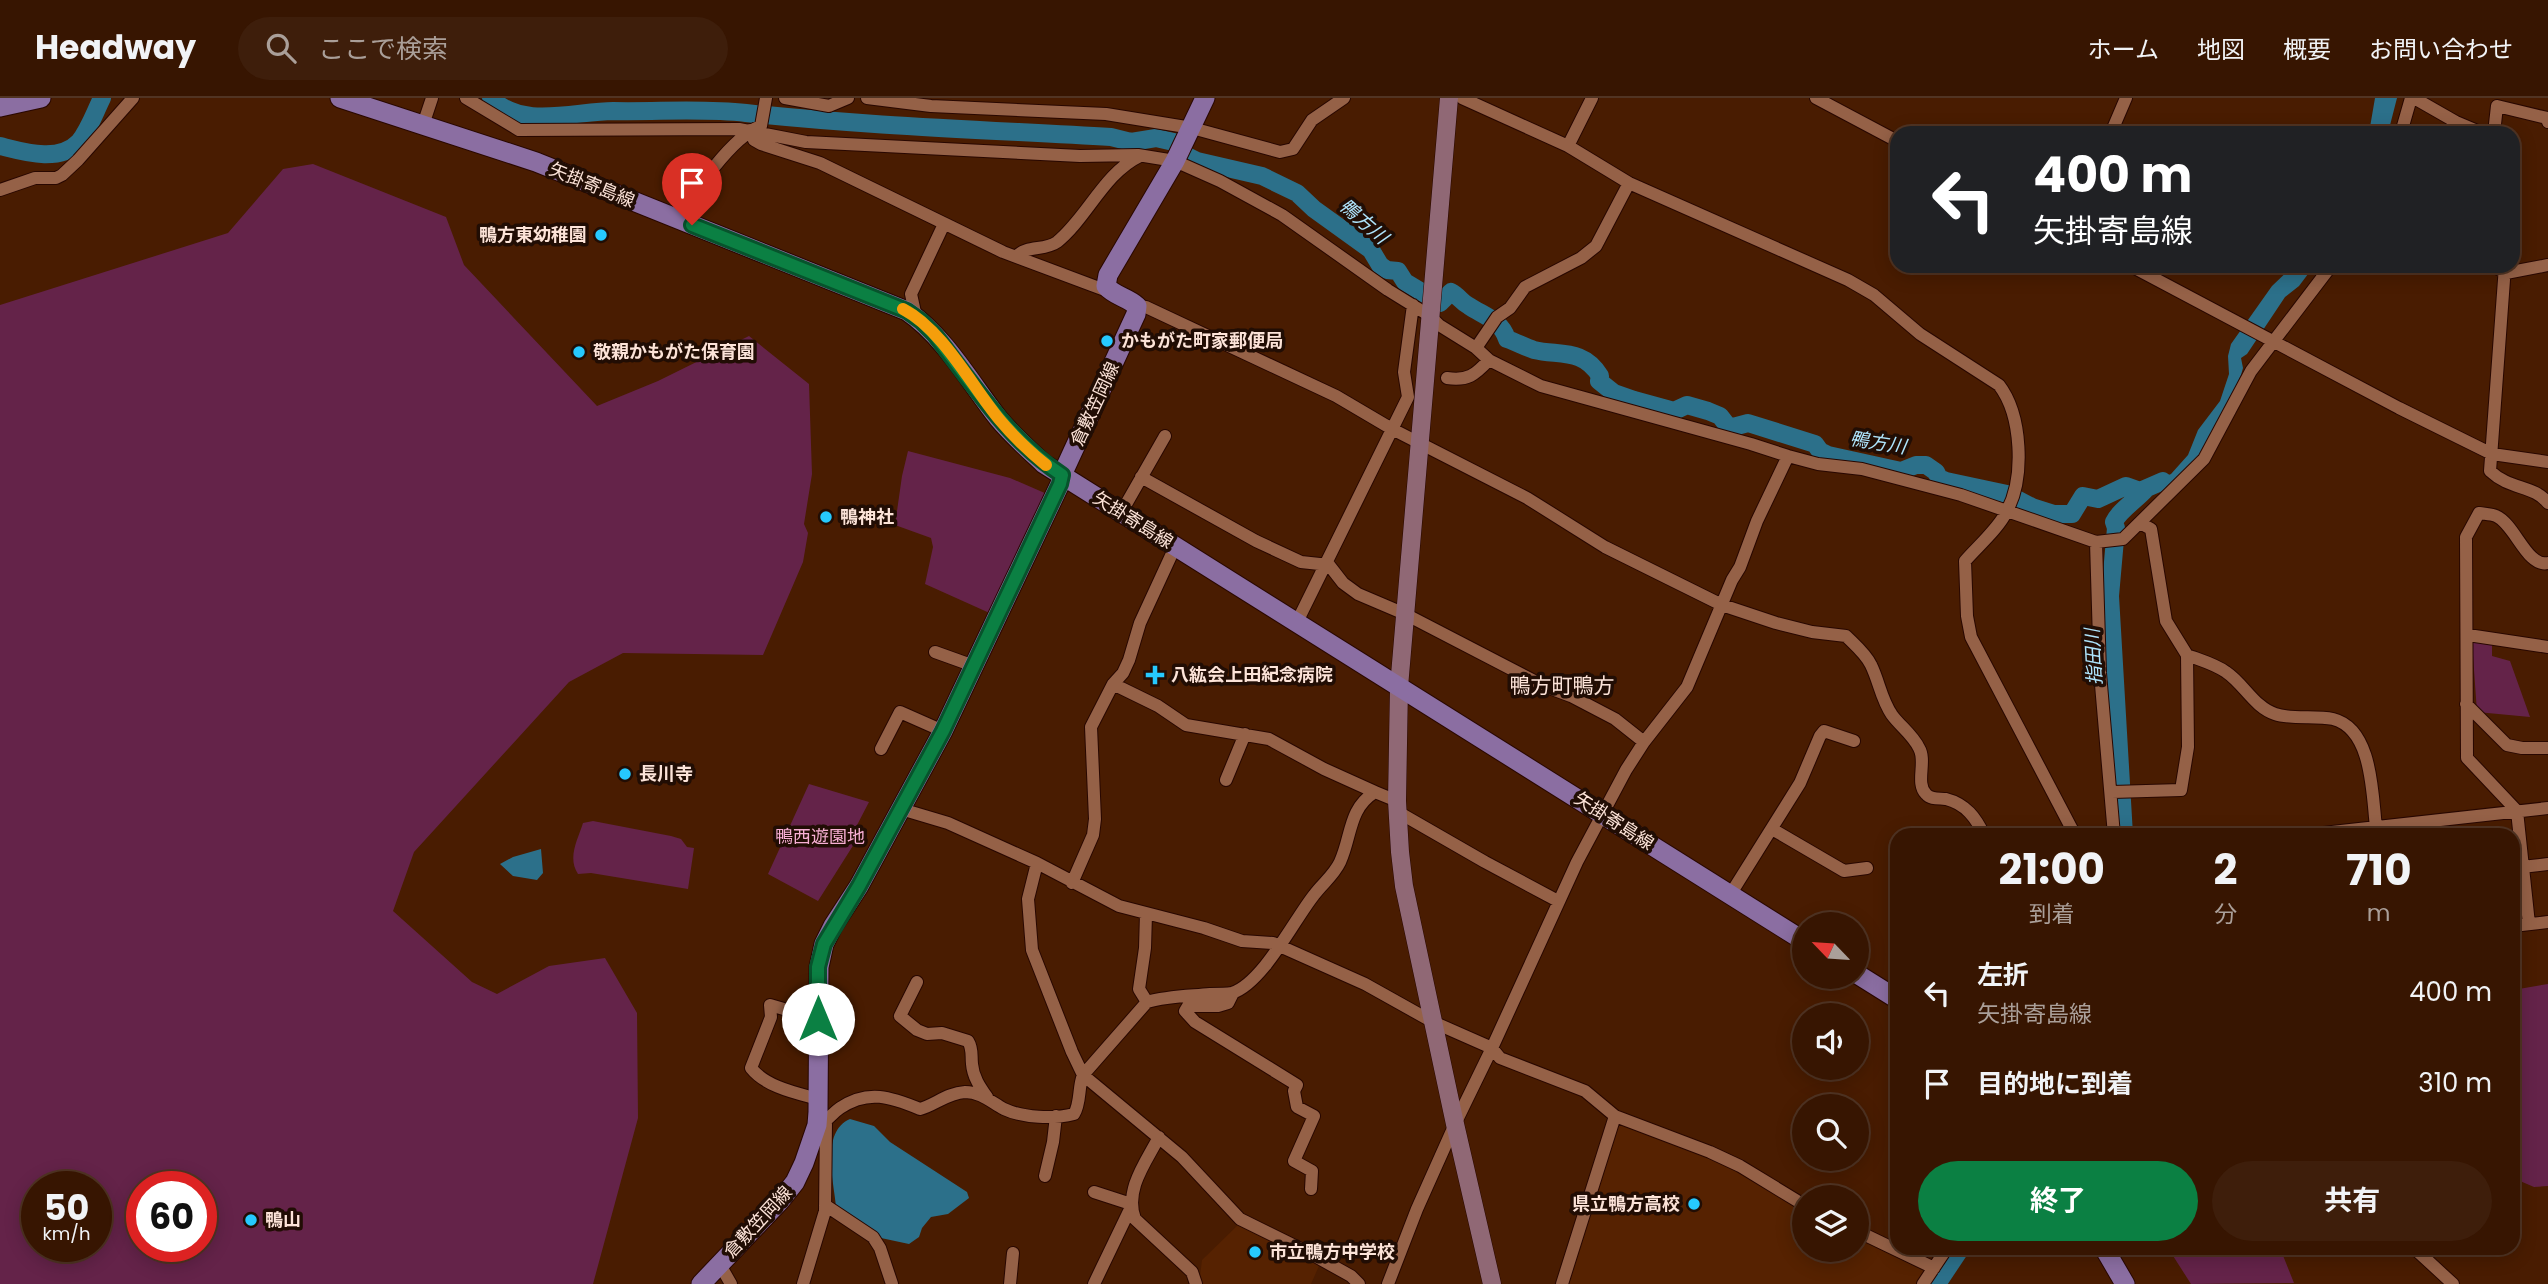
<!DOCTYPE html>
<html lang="ja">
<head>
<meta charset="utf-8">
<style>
	body { margin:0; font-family:Poppins,"Noto Sans JP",sans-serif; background:#3e1e0b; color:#f1f3f6; height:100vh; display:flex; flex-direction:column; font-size:26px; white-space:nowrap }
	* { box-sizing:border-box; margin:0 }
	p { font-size:23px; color:#aa9f99 }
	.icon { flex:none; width:38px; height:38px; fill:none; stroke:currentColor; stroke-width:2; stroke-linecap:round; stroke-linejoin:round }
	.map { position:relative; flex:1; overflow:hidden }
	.sheet { position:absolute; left:1890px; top:730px; width:630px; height:427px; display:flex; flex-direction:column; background:#371501; border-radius:21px; box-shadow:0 4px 18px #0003,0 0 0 2px #513423 }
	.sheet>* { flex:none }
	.hud { position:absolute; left:1890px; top:28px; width:630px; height:147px; border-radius:21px; box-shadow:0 4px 18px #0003,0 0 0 2px #513423; background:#202124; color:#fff; overflow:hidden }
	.needle { width:46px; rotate:295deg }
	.controls { position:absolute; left:1792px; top:814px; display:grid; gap:14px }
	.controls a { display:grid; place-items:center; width:77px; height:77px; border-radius:50%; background:#371501; box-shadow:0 4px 18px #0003,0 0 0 2px #513423; font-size:35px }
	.speed { position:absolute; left:21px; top:1073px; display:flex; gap:14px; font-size:35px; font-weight:700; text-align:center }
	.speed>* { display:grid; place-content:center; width:91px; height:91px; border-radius:50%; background:#371501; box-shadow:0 4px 18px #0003,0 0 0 2px #513423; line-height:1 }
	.speed small { font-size:18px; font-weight:400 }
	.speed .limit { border:10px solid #d22; background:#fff; color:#111 }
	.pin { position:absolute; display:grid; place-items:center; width:60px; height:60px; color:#fff; margin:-72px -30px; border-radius:50% 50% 50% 0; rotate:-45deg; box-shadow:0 0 7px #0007 }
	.pin .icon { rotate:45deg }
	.me { position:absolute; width:77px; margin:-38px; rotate:0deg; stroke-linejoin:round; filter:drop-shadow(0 0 5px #0008) }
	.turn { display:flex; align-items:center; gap:24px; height:147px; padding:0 28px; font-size:32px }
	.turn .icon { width:91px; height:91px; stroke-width:2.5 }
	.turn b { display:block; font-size:49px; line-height:60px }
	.eta { display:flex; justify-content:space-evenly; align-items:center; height:119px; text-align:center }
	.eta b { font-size:42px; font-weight:700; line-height:49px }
	.action { display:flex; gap:14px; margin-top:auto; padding:14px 28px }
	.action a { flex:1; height:80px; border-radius:42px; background:#0b8043; color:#fff; font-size:28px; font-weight:700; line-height:80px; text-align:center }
	.action a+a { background:#3e1e0b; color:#f1f3f6 }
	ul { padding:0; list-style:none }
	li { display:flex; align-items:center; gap:21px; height:91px; padding:0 28px }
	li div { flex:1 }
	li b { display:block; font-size:26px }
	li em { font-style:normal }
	header { display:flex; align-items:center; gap:42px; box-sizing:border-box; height:98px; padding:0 35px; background:#371501; border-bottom:2px solid #513423 }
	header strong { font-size:33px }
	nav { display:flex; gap:38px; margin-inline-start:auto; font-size:24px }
	.search { width:490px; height:63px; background:#3e1e0b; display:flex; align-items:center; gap:18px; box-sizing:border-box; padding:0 24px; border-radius:38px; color:#aa9f99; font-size:26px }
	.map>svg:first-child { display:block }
	.built { fill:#562201 }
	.green { fill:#642349; fill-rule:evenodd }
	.water { fill:#2c708a }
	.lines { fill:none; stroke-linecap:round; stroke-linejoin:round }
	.river { stroke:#2c708a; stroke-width:18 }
	.street-casing { stroke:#280700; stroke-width:14 }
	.secondary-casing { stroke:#280700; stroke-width:19 }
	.primary-casing { stroke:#280700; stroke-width:21 }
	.street { stroke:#956147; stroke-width:12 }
	.secondary { stroke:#906875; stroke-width:18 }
	.primary { stroke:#8b6ea2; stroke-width:19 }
	.route-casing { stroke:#07532c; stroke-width:18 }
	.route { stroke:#0b8043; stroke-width:12 }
	.slow { stroke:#f59e0b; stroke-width:12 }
	.poi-dot { fill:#26c9fe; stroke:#210d04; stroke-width:2.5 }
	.labels { text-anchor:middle; stroke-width:7; stroke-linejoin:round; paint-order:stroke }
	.street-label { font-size:18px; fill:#fce3d8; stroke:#210d04 }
	.poi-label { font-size:18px; font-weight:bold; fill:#fce3d8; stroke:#210d04; text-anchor:start }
	.park-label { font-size:18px; fill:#f7afd4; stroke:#210d04 }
	.water-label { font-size:19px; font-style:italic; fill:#afe5fd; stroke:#210d04 }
	.quarter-label { font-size:21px; fill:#fce3d8; stroke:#210d04 }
</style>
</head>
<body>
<header>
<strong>Headway</strong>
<div class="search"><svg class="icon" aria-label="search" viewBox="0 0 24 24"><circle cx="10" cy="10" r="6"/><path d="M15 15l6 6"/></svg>ここで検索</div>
<nav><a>ホーム</a><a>地図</a><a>概要</a><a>お問い合わせ</a></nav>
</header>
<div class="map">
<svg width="2548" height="1186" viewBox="0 0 2548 1186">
	<rect width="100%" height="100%" fill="#491c01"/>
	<path class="built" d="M 1621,1025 L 1725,1064 L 1804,1110 L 1804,1152 L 1857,1152 L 1857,1136 L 1929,1172 L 1919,1186 L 1565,1186 L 1614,1029 Z
		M 1239,1126 L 1319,1164 L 1319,1168 L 1311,1186 L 1199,1186 L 1202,1162 Z"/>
	<path class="green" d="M 313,66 L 446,119 L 464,167 L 597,308 L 658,283 L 749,238 L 809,286 L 812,376 L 804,426 L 808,435 L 803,464 L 763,557 L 623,555 L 569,584 L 414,754 L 393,813 L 472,884 L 497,896 L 549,868 L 605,860 L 637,915 L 638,1020 L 593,1186 L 0,1186 L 0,207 L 228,135 L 283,71 ZM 96,1088 L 96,1148 L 37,1148 L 37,1088 ZM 142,1088 L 201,1088 L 201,1148 L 142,1148 Z
		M 908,353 L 1010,380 L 1047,396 L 994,517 L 925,486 L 933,449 L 931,440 L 895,427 L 902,378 Z
		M 2492,543 L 2492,558 L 2510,563 L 2530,619 L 2477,614 L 2472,544 Z
		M 809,686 L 869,704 L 855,731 L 861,735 L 818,803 L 768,776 Z
		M 593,723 L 671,738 L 681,741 L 687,749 L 694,750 L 688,791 L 591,775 L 578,776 C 567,760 578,741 583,725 Z
		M 2548,886 L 2548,1088 L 2534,1089 L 2513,1080 L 2513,892 Z
		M 2168,1150 L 2280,1150 L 2294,1185 L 2191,1186 Z"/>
	<path class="water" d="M 2375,0 L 2397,0 L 2388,35 L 2369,35 Z
		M 2293,168 L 2314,168 L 2299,188 L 2285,199 L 2247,256 L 2241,260 L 2243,270 L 2241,277 C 2224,313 2208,359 2173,383 C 2165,388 2153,392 2144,397 L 2140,389 L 2171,376 L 2188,357 L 2198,332 L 2220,303 L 2229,276 L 2228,258 L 2231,246 L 2272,188 Z
		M 541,751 L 543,775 L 537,782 L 513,778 L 500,766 L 513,759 Z
		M 850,1021 L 874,1028 L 890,1044 L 967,1094 L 969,1100 L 948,1116 L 931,1119 L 922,1130 L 919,1139 L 909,1146 L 881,1140 L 836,1109 C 834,1084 820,1034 850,1021 Z"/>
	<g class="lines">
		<path class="river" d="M 491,0 C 522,32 575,13 613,13 C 657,14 703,10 746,15 C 867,28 990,32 1111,39 L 1131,44 L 1156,40 L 1178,45 L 1183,56 L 1197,63 L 1262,78 L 1297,95 L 1314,111 L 1371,152 L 1380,167 L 1387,172 L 1398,173 L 1405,184 L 1440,205 L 1451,194 C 1459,198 1461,204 1469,208 C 1484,218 1501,222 1507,241 C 1516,244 1525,249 1534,252 C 1559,258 1583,250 1600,278 L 1599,283 L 1614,295 L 1634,302 L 1674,313 L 1687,307 L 1708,313 L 1720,318 L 1727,327 L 1733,329 L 1748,325 L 1815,346 L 1820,353 L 1828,357 L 1901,373 L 1916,367 L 1926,367 L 1936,374 L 1939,380 L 1946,383 L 2007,396 L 2032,409 L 2054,416 L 2072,416 L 2083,398 L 2098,401 L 2126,388 L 2140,393 L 2163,383
			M 0,48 C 24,54 59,65 79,44 C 89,32 95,14 102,0
			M 2124,737 L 2110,498 L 2116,430 L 2114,424 C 2119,413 2136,402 2145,392
			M 1937,1186 L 1961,1150"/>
		<defs>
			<path id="street" d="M 466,0 L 519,32 L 739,31 L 806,44 L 1080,58 L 1138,57 L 1175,63 L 1220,83 L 1282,117 L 1388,192 L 1430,218 L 1439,227 L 1476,250 L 1489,262 L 1541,288 L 1751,346 L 1788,358 L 1818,366 L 1862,371 L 1961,397 L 2096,444 L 2123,441 L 2204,361 L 2251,273 L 2331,168
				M 785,0 L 829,8 L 848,0
				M 867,0 L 931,8 L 1106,16 L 1192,30 L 1280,54 L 1293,51 L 1312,22 L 1344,0
				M 1462,0 L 1568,48 L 1629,85 L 1848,182 L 1874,197 L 1920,236 L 1999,287 C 2022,317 2025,379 2007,413 C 1998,431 1979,447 1965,463 L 1967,518 L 1971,539 L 2075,737
				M 1816,0 L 1897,43
				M 2414,0 L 2456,24 L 2482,35
				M 423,27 L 432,0
				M 750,32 L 754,42 L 761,46 L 820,65 L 1003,154 L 1110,194
				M 2111,35 L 2126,0
				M 2401,35 L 2411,0
				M 2494,35 L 2497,8 L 2547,20 L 2548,24
				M 1568,48 L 1592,0
				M 0,92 L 35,80 L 56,80 L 62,77 L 78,62 L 133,0
				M 680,122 C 692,95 733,38 761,28 L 766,0
				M 1017,158 C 1027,147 1045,153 1057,144 C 1087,120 1104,75 1140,58
				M 2131,168 L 2399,310 L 2492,356 L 2548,364
				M 2493,168 L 2506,175 L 2548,167
				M 2505,168 L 2490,373 C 2510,392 2534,387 2548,405
				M 1137,208 L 1146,209 L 1336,298 L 1392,331 L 1527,400 L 1605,449 L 1722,507 L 1776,525 L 1812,534 L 1846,538 C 1855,547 1866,556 1871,567 C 1879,583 1881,601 1892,617 C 1900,628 1913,637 1919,650 C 1927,663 1915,685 1926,696 C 1931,702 1940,700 1946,701 C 1966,706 1976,720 1984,737
				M 916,219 L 911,196 L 944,126
				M 1476,250 L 1497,219 L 1510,210 L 1525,189 L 1581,160 L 1596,148 L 1629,85
				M 1447,280 C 1468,283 1475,277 1489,262
				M 1141,379 L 1256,443 L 1301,464 L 1329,467 L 1343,485 L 1358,496 L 1405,516 L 1544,588 L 1571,598 L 1615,621 L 1644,644
				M 1121,415 L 1165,338
				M 2096,444 L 2100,575 L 2114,737
				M 1297,524 L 1408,299 L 1404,274 L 1413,207
				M 2468,537 L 2548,549
				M 935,554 L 974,568
				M 2187,557 C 2200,562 2215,566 2226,574 C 2244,586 2254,609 2275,616 C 2293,622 2315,617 2333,621 C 2373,631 2372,697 2376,729
				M 1113,586 L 1158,608 L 1186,627 L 1269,641 L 1324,671 L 1375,694
				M 2466,606 L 2507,647 L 2522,650 L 2548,650
				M 881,651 L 900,614 L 943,633
				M 1226,682 L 1245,636
				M 2112,694 L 2181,692 L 2188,649 L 2187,557 L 2166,523 L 2151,431 L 2140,425
				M 901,711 L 948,725 L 1037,765 L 1119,808 L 1204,830 L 1242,843 L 1273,845 L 1365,886 L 1433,924 L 1492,950 L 1500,960 L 1585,993 L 1615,1018 L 1710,1054 L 1740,1068 L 1804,1107
				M 1398,714 L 1485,764 L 1558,803
				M 1772,731 L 1844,773 L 1867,770
				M 2308,737 L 2332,734
				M 2332,737 L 2332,734 L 2548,710
				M 1037,765 L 1028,801 L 1032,852 L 1072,954 L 1083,977 L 1182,1059 L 1240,1121 L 1315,1158 L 1351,1178 L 1359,1186
				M 2513,770 L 2548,766
				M 1072,785 L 1093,737 L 1095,721 L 1091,629 L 1113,586 L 1123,575 L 1129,562 L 1140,525 L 1175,449
				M 1730,797 L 1800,685 L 1820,638 L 1824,633 L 1854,643
				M 1146,816 L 1145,850 L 1139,891 L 1147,904
				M 2529,826 L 2517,713 L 2467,660 L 2466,439 L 2479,415 C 2484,416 2491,416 2496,418 C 2515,426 2527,470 2548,465
				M 2513,828 L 2548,824
				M 917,884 L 900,918 L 917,932 L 927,936 L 942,935 L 968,943 C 973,951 971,957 972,966 C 973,979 980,989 987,999
				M 1233,895 L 1228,905 L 1218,908 L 1188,908 L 1185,913 L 1195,924 L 1297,987 L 1294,993 L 1297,1009 L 1314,1018 L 1294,1063 L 1312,1073 L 1311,1091
				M 818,1001 C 796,995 766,989 751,970 L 771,919 L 770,907 L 818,921
				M 817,1027 C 828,1024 831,1016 840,1010 C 868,991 891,999 920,1011 C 935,1007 947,995 965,994 C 981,994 991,1004 1004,1011 C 1023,1020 1054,1021 1074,1016 C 1081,1005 1078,989 1083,977 L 1147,904 C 1167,898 1189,898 1210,896 C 1217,896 1226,896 1232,895 C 1263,885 1294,822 1314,797 C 1323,785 1334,777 1340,764 C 1352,738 1348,711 1375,694 L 1397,703
				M 1159,1039 C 1146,1064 1124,1092 1135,1121 L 1192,1174 L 1196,1186
				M 1045,1078 L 1053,1044 L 1056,1018
				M 1094,1094 L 1131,1106
				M 825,1107 L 873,1139 L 880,1150 L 892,1186
				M 1857,1133 L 1934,1170
				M 2414,1150 L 2453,1186
				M 719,1165 L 731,1186
				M 803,1186 L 825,1113 L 826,1024
				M 1010,1186 L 1013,1155
				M 1094,1186 L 1131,1109
				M 1388,1186 L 1417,1111 L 1455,1026 L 1492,950 L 1577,764 L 1626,672 L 1644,644 L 1687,589 L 1732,482 L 1740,469 L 1757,423 L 1788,358
				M 1562,1186 L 1615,1018
				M 1923,1186 L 1947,1150"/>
			<path id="secondary" d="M 1449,0 L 1399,589 L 1397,703 L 1400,754 L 1404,788 L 1455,1026 L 1492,1186"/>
			<path id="primary" d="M 340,0 L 536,64 L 907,213 C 945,239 970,284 998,320 C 1012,337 1028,351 1044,366 L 1804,843
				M 0,9 L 41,0
				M 1857,876 L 1897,901
				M 2104,1150 L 2125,1186
				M 701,1186 L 780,1103 L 795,1084 L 804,1065 L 817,1027 L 818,1014 L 819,869 L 824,846 L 833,828 L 859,788 L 943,633 L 1060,386 L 1062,377 L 1136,216 L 1137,208 C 1127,199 1114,198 1106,188 L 1108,177 L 1175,63 L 1205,0"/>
		</defs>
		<use href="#street" class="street-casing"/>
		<use href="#secondary" class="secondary-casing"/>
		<use href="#primary" class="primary-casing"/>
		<use href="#street" class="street"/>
		<use href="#secondary" class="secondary"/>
		<use href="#primary" class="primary"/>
	</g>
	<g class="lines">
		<defs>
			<path id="route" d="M 692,127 L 907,213 L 921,223 L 935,237 C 974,287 1008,342 1062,377 L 1060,386 L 943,633 L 859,788 L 824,846 L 818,869 L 818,921"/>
		</defs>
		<use href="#route" class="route-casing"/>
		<use href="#route" class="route"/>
		<path class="slow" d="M 903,211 C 943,232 971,287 999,321 C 1013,338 1029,353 1046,367"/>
	</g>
	<g class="poi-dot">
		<circle cx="601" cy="137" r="7"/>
		<circle cx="1107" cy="243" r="7"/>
		<circle cx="579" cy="254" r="7"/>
		<circle cx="826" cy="419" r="7"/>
		<path d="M1151.5 566.5h7v7h7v7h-7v7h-7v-7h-7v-7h7z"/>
		<circle cx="625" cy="676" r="7"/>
		<circle cx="1694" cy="1106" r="7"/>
		<circle cx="251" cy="1122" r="7"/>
		<circle cx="1255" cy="1154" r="7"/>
	</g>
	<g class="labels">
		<g class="street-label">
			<text transform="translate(592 87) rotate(22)" y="6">矢掛寄島線</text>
			<text transform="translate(1095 306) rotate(-65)" y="6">倉敷笠岡線</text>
			<text transform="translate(1133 422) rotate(32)" y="6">矢掛寄島線</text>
			<text transform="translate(1614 723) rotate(33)" y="6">矢掛寄島線</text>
			<text transform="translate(758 1124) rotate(-47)" y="6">倉敷笠岡線</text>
		</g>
		<g class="poi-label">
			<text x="587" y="143" text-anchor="end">鴨方東幼稚園</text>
			<text x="1121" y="249">かもがた町家郵便局</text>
			<text x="593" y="260">敬親かもがた保育園</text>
			<text x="840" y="425">鴨神社</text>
			<text x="1171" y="583">八紘会上田紀念病院</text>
			<text x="639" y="682">長川寺</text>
			<text x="1680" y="1112" text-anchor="end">県立鴨方高校</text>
			<text x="265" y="1128">鴨山</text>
			<text x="1269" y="1160">市立鴨方中学校</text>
		</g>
		<g class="park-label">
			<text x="820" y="745">鴨西遊園地</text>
		</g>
		<g class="water-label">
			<text transform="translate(1364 123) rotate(41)" y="7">鴨方川</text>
			<text transform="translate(1878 344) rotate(9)" y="7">鴨方川</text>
			<text transform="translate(2093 559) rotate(-93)" y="7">指田川</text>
		</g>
		<g class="quarter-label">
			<text x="1562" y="595">鴨方町鴨方</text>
		</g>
	</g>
</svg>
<div class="controls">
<a><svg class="needle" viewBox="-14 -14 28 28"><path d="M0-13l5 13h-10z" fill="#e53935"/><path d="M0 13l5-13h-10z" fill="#aa9f99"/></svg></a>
<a><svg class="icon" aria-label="sound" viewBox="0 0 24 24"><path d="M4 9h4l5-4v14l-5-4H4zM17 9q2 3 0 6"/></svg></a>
<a><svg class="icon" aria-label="search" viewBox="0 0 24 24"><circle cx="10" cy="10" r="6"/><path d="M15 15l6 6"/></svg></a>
<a><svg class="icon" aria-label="layers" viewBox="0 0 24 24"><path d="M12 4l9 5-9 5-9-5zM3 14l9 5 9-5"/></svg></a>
</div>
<div class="speed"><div>50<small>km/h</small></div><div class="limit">60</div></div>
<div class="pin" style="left:692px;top:127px;background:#d93025"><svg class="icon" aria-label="arrive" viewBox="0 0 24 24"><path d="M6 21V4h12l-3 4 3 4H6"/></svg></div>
<svg class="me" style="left:818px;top:921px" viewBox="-20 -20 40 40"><circle r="19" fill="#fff"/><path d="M0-13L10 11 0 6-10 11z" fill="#0b8043"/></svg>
<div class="hud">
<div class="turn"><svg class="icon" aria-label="left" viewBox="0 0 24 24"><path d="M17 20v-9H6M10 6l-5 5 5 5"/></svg><div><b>400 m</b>矢掛寄島線</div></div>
</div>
<section class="sheet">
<div class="eta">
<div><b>21:00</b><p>到着</p></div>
<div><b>2</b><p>分</p></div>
<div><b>710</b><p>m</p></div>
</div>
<ul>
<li><svg class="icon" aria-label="left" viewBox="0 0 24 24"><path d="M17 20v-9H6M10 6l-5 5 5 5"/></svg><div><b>左折</b><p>矢掛寄島線</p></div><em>400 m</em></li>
<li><svg class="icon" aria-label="arrive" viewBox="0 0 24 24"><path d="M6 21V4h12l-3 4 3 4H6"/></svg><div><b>目的地に到着</b></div><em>310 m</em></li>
</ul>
<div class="action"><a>終了</a><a>共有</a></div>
</section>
</div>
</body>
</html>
